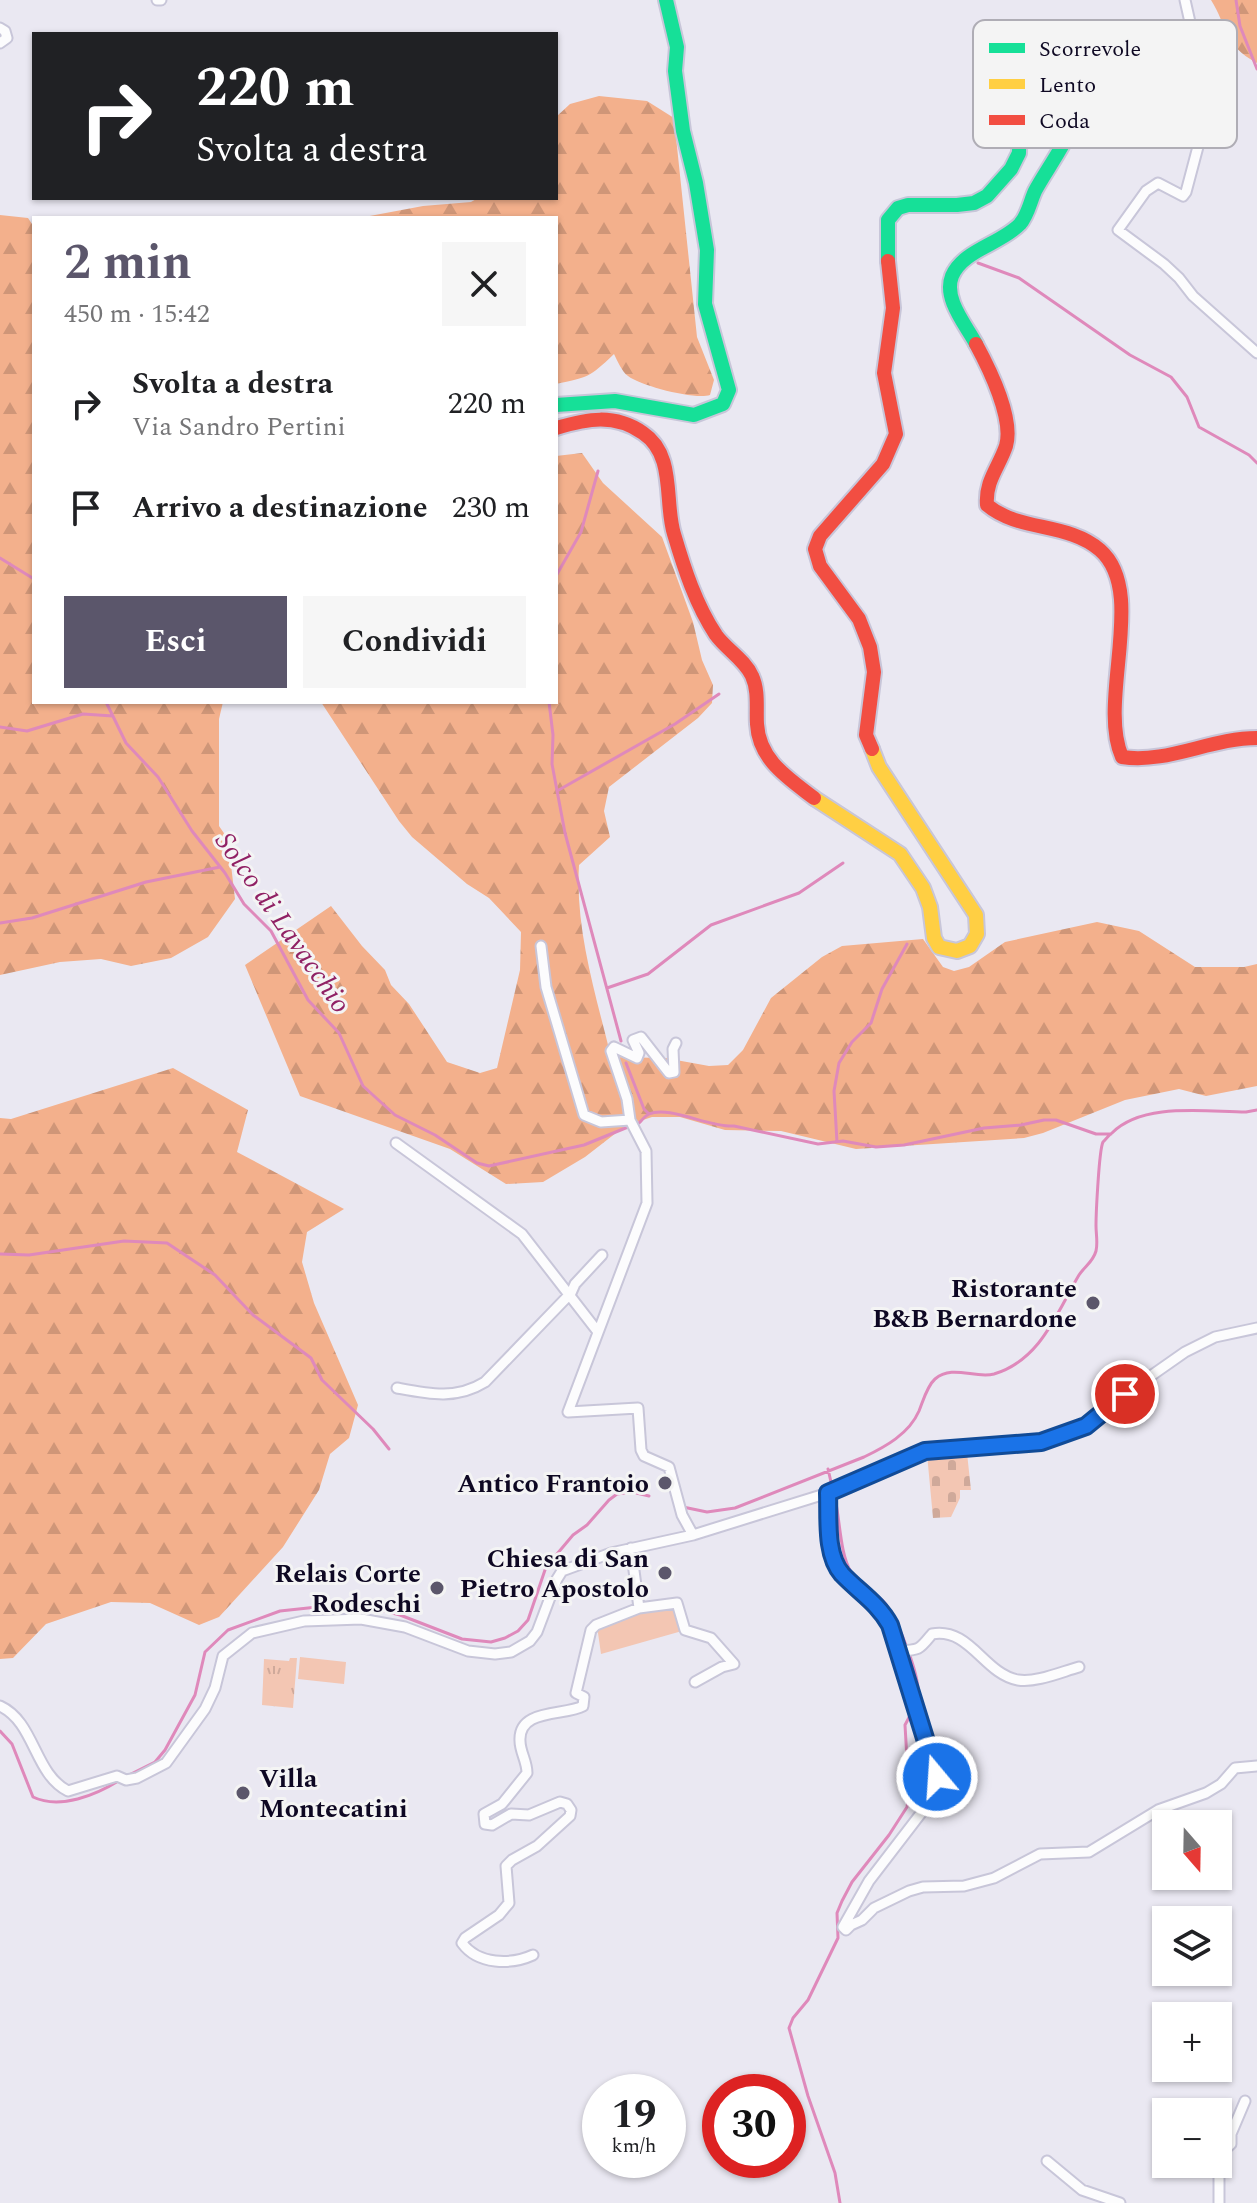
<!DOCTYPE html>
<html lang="it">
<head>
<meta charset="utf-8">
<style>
	body { margin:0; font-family:Spectral,serif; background:#f6f6f6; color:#202124; height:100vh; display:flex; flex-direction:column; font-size:30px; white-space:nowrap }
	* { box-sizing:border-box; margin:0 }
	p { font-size:26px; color:#757577 }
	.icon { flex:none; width:44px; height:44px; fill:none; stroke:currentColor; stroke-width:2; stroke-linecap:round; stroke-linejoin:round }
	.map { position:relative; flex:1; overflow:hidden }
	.details { position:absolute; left:32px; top:216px; width:526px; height:488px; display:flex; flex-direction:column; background:#fff; border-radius:0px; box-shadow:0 2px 6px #0004 }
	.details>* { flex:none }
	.top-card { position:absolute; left:32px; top:32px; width:526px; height:168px; border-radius:0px; box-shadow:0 2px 6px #0004; background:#202124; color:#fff; overflow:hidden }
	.needle { width:52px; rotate:160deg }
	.buttons { position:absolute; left:1152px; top:1810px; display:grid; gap:16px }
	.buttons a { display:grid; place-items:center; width:80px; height:80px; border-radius:0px; background:#fff; box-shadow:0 2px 6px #0004; font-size:40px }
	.speed { position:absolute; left:582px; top:2074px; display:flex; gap:16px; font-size:40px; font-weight:700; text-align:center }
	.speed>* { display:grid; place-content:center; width:104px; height:104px; border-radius:50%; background:#fff; box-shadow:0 2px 6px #0004; line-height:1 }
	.speed small { font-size:20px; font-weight:400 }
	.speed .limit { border:12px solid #d22; background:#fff; color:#111 }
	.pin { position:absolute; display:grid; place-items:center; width:68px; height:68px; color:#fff; margin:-34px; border:4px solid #fff; border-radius:50%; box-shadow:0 2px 8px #0007 }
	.me { position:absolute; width:88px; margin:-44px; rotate:342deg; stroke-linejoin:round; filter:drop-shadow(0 0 6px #0008) }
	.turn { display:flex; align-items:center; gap:28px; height:168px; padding:0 32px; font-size:36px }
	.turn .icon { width:104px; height:104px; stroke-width:2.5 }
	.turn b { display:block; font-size:56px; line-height:68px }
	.round { display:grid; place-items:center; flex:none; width:84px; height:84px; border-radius:0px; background:#f6f6f6 }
	.summary { display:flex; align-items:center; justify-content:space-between; height:136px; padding:0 32px }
	h1 { font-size:48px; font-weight:700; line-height:60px; color:#5b566b }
	.action { display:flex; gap:16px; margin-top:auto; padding:16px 32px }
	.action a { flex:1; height:92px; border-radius:0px; background:#5b566b; color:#fff; font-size:32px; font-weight:700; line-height:92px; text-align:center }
	.action a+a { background:#f6f6f6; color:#202124 }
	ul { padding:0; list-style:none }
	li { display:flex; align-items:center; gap:24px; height:104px; padding:0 32px }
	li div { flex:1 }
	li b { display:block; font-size:30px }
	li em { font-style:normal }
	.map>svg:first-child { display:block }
	.green { fill:#f3c6b3 }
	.forest { fill:url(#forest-firs) }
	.cemetery { fill:url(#cemetery-stones) }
	.park { fill:url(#park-tufts) }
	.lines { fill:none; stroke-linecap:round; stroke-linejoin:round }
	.stream { stroke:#df89bb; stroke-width:3 }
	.street-casing { stroke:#c8c6d9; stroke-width:13 }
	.fast-casing { stroke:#c8c6d9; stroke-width:18 }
	.slow-casing { stroke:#c8c6d9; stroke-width:18 }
	.jam-casing { stroke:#c8c6d9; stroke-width:18 }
	.street { stroke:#fcfcfd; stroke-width:9 }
	.fast { stroke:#16e098; stroke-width:14 }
	.slow { stroke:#ffcf43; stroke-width:14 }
	.jam { stroke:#f24e42; stroke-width:14 }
	.route-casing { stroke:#114b97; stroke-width:20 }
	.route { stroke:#1a73e8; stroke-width:14 }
	.poi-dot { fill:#5b566b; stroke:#f4f4f4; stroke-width:3 }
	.labels { text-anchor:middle; stroke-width:6; stroke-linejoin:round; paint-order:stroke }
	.poi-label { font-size:26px; font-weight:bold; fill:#0e0823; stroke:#f4f4f4; text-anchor:end }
	.water-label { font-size:28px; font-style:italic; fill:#902164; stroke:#f4f4f4 }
	.key { fill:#f4f4f4; stroke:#afadb5; stroke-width:2 }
	.key-label { font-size:22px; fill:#0e0823 }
</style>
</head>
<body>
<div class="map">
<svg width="1257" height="2203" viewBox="0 0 1257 2203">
	<defs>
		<pattern id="forest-firs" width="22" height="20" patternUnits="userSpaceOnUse" patternTransform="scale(2)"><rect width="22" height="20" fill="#f3b08c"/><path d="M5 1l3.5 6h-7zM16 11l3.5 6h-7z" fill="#cf9678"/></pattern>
		<pattern id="cemetery-stones" width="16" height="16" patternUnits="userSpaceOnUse" patternTransform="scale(2)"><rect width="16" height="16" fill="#f3c6b3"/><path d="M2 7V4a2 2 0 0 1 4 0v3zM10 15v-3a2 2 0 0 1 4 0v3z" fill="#cfa99a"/></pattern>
		<pattern id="park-tufts" width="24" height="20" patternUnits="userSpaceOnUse" patternTransform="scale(2)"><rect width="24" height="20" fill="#f3c6b3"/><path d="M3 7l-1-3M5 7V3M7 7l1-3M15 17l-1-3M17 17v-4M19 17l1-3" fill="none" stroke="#cfa99a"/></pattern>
	</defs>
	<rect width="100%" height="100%" fill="#eae8f2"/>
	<path class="green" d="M 672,1604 L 682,1631 L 601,1654 L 597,1626 Z
		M 300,1657 L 346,1662 L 344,1684 L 298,1679 Z"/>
	<path class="forest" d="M 1211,0 L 1257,0 L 1257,63 C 1223,45 1228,27 1211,0 Z
		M 599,96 L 647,101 L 674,118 L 697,337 L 714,380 L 710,395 C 695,400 641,386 628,376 C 622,372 617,360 614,354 C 589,378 588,377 556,384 L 556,218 L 359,218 L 423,206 L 471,202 L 478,198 L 556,198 L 556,117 L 570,104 Z
		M 0,215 L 28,218 L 34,227 L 34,702 L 223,702 L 219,719 L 219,826 L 228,839 L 235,899 L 208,937 L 171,958 L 131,966 L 101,959 L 60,962 L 0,975 Z
		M 582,453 L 603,483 L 662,537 L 693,622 L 702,660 L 713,685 L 712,703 L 698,718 L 609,787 L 604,811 L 610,837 L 579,865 C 575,930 596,995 611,1057 L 665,1058 L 709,1066 L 728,1065 L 743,1050 L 771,998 L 822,957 L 842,946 L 923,939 L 943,967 L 954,971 L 969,967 L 1005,942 L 1097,922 L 1139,931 L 1195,967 L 1244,967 L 1257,964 L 1257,1086 L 1206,1096 L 1179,1089 L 1125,1100 L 1043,1133 L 1024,1138 L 856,1149 L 781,1131 L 725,1130 L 680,1117 L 652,1117 L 625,1126 L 585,1157 L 543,1182 L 506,1184 L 450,1149 L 300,1096 L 245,965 L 331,906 L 362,946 L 385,970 L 391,985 L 409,1004 L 447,1062 L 480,1073 L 497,1068 L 520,970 L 521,932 L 489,898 L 467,884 L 412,837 L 399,821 L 321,702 L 556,702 L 556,456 Z
		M 173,1068 L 248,1110 L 237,1152 L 344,1209 L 307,1232 L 302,1262 L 314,1303 L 358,1405 L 349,1438 L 330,1454 L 319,1490 L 283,1547 L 219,1617 L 199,1625 L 150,1603 L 111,1602 L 46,1624 L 13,1658 L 0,1659 L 0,1118 L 11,1119 Z"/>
	<path class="cemetery" d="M 958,1450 L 958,1454 L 967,1453 L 971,1490 L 960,1490 L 960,1498 L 951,1517 L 933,1518 L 927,1454 Z"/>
	<path class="park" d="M 290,1658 L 297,1658 L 293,1708 L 262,1705 L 264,1659 L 289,1661 Z"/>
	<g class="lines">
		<path class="stream" d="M 1236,0 L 1240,26 L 1257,69
			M 978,263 L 1019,278 L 1130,355 L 1171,377 L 1187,397 L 1199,427 L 1249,455 L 1257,463
			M 34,345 L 34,367
			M 0,558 L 34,579
			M 556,576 L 581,532 L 598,471
			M 106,702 L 126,743 L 158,777 L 192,831 L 225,873 L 244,904 L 271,931 L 308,1000 L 339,1033 L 363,1086 L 395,1115 L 435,1135 L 477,1163 L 489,1166 L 584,1145 L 628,1127
			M 549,702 L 553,735 L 552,764 L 565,833 L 621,1041
			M 0,727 L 27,731 L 83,714 L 113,716
			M 557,791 L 675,724 L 719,694
			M 0,923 L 32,918 L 146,882 L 220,867
			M 607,988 L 648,974 L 711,925 L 799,893 L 843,863
			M 626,1063 L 644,1109 L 649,1114
			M 639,1123 C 642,1120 645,1116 649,1114 C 669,1105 710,1128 734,1126 L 818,1144 L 843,1141 L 876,1147 L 904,1145 L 984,1128 L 1021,1125 L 1044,1120 L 1056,1120 L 1096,1134 L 1111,1134
			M 837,1142 L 834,1091 L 839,1063 L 852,1042 L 871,1023 L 882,989 L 907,944
			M 0,1254 L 29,1255 L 124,1241 L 167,1243 L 215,1275 L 253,1315 L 311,1358 L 322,1380 L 373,1429 L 389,1449
			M 828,1469 L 831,1482
			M 835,1498 C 840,1520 840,1554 851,1572 C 858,1584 874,1592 884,1602 C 897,1617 924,1683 917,1701
			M 683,1507 L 707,1512 L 735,1508 L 864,1457 C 885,1447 909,1434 919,1411 C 923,1401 927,1386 935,1379 C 952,1364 975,1379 994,1374 C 1041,1360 1057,1312 1079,1275 C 1085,1266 1093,1262 1096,1251 C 1098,1243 1096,1234 1096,1226 C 1096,1214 1099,1150 1103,1142 C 1104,1141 1111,1133 1112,1133 C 1143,1102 1206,1112 1246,1112 L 1257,1110
			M 0,1731 L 12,1744 L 33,1797 C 60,1810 96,1795 120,1780
			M 127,1776 L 155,1762 L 165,1750 L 195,1695 L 205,1652 L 228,1630 L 280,1611 L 336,1605 L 372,1608 L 400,1615 L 462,1639 L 491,1642 L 505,1638 L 518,1631 L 528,1620 L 546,1567 L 573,1535 L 587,1525 L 609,1500 L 617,1494 L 632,1492 L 649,1496
			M 840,2203 L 835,2173 L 808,2096 L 789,2028 L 793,2018 L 808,2000 L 838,1938 L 837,1913 L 842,1901 L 852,1882 L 889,1835 L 907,1807 L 909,1794 L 905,1725 L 914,1708"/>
		<defs>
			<path id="street" d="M 157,0 L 161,0
				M 1185,0 L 1207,98 L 1204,124 L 1186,192 L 1183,196 L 1158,183 L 1146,191 L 1118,230 L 1164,264 L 1179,278 L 1193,296 L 1257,353
				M 0,28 L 5,31 L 7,38 L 0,43
				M 541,946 L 546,987 L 584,1115 L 601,1122 L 630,1120
				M 676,1043 L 673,1049 L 674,1072 L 669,1073 L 641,1037 L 633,1040 L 639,1053 L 637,1058 L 614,1047 L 611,1051 L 627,1099 L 630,1120 L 646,1151 L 647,1203 L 568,1412 L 638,1408 L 641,1450 L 644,1456 L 669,1467 L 682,1515 L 693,1535
				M 396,1143 L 522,1234 L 598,1332
				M 397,1388 C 429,1394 456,1400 485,1382 L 571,1293 L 575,1284 L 602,1255
				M 828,1493 C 829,1517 825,1555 842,1574 C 859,1592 878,1603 890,1625 L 937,1777 L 925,1808 L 869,1881 L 843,1927 L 846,1930
				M 631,1548 L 639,1608
				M 899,1651 C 920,1650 919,1650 932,1634 C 970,1627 984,1674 1018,1680 C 1036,1683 1061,1672 1079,1667
				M 0,1706 C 35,1722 34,1774 68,1791 L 117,1776 L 126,1780 L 137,1778 L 166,1763 L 205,1709 L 215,1688 L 223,1656 L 252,1633 L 304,1621 L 361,1619 L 405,1627 L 468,1651 L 495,1654 L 511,1652 L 530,1641 L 537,1632 L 557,1579 L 562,1571 L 611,1553 L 693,1535 L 828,1493 L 925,1451 L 1041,1442 L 1086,1426 L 1125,1394 L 1185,1352 L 1215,1337 L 1257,1328
				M 846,1930 L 851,1925 L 862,1920 L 874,1908 L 909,1891 L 923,1887 L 964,1886 L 994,1878 L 1040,1854 L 1089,1852 L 1158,1810 L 1206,1793 L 1221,1784 L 1235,1768 L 1257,1766
				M 533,1955 C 511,1965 478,1965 462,1943 L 465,1938 L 499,1915 L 509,1903 L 506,1866 L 512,1860 L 537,1846 L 570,1816 L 571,1810 L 567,1804 L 560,1802 L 529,1815 L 511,1814 L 492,1825 L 485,1824 L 484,1814 L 502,1804 L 527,1773 C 527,1761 520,1752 520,1741 C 518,1708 565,1716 583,1706 L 584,1697 L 576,1693 L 591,1630 L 596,1625 L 639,1608 L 677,1603 L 685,1630 L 711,1638 L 734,1664 L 722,1667 L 695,1682
				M 1047,2161 L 1082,2190 L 1120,2203
				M 1219,2203 L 1219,2155 L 1231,2144 L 1231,2134 L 1245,2101"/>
			<path id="fast" d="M 888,261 L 888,220 L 898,208 L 908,205 L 957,205 L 974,203 L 987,196 L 1011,169 L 1019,153 L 1020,109 L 1026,88 C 1039,84 1056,79 1067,91 C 1073,98 1075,110 1073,120 C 1068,142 1046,170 1035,191 C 1030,202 1028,215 1020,224 C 1001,244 963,250 952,276 C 943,299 966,325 976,344
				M 556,405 L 615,401 L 694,415 L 723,404 L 729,390 L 705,304 L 707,250 L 696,183 L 683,131 L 675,71 L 677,47 L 666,0"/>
			<path id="slow" d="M 814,798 L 900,854 L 923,888 L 930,907 L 934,938 L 939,947 L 957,951 L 970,946 L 977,934 L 976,915 L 879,767 L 872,749"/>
			<path id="jam" d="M 976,344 C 989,368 1014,419 1006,446 C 999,467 985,481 987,505 C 1019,532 1068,522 1100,550 C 1148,592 1097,700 1122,757 C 1167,764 1211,738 1257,738
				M 556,428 C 587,419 614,413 643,433 C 676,455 664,502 674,534 C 684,568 696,605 716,635 C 726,649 745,660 752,676 C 759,691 756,709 757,724 C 759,760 788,778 814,798
				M 872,749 L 866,735 L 874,672 L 870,647 L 859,619 L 820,566 L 815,549 L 820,536 L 883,464 L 896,434 L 884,373 L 893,308 L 888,261"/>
		</defs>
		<use href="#street" class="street-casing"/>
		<use href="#fast" class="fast-casing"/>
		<use href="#slow" class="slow-casing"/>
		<use href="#jam" class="jam-casing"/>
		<use href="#street" class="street"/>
		<use href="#fast" class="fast"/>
		<use href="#slow" class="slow"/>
		<use href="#jam" class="jam"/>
	</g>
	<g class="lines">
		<defs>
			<path id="route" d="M 937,1777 L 890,1625 C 878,1603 859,1592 842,1574 C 825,1555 829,1517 828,1493 L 925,1451 L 1041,1442 L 1086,1426 L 1125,1394"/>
		</defs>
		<use href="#route" class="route-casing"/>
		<use href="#route" class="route"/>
	</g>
	<g class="poi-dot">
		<circle cx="1093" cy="1303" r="8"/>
		<circle cx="665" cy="1483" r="8"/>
		<circle cx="665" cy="1573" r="8"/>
		<circle cx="437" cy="1588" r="8"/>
		<circle cx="243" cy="1793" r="8"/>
	</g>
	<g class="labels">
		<g class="poi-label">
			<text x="1077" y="1297">Ristorante<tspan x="1077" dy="30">B&amp;B Bernardone</tspan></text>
			<text x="649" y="1492">Antico Frantoio</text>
			<text x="649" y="1567">Chiesa di San<tspan x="649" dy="30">Pietro Apostolo</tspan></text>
			<text x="421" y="1582">Relais Corte<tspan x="421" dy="30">Rodeschi</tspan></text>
			<text x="259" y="1787" text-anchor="start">Villa<tspan x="259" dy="30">Montecatini</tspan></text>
		</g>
		<g class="water-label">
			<text transform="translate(284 922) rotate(55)" y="10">Solco di Lavacchio</text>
		</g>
	</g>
	<rect x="973" y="20" width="264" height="128" rx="12" class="key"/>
	<rect x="989" y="43" width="36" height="10" fill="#16e098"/>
	<rect x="989" y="79" width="36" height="10" fill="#ffcf43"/>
	<rect x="989" y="115" width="36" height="10" fill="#f24e42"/>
	<g class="key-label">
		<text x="1039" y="56">Scorrevole</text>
		<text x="1039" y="92">Lento</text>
		<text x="1039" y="128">Coda</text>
	</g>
</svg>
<div class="buttons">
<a><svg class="needle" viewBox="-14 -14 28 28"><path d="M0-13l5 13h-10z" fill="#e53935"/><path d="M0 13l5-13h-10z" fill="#757577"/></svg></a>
<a><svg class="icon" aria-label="layers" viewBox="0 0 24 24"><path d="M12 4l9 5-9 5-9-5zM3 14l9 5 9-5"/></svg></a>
<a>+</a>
<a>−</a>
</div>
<div class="speed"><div>19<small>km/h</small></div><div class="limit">30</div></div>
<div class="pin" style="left:1125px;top:1394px;background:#d93025"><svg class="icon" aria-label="arrive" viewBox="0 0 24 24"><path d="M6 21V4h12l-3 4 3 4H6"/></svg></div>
<svg class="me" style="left:937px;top:1777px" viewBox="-20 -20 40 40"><circle r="17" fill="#1a73e8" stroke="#fff" stroke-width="3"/><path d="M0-11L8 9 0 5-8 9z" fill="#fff"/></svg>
<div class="top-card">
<div class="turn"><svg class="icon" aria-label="right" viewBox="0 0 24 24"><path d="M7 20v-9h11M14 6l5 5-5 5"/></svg><div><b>220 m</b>Svolta a destra</div></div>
</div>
<section class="details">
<div class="summary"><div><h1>2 min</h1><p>450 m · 15:42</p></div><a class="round"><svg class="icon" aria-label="close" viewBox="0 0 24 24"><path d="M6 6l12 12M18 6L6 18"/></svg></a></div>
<ul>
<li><svg class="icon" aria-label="right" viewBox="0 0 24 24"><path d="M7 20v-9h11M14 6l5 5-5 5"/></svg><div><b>Svolta a destra</b><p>Via Sandro Pertini</p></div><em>220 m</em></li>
<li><svg class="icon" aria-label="arrive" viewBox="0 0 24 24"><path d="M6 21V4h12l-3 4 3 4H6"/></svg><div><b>Arrivo a destinazione</b></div><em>230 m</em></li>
</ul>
<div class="action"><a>Esci</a><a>Condividi</a></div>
</section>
</div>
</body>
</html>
